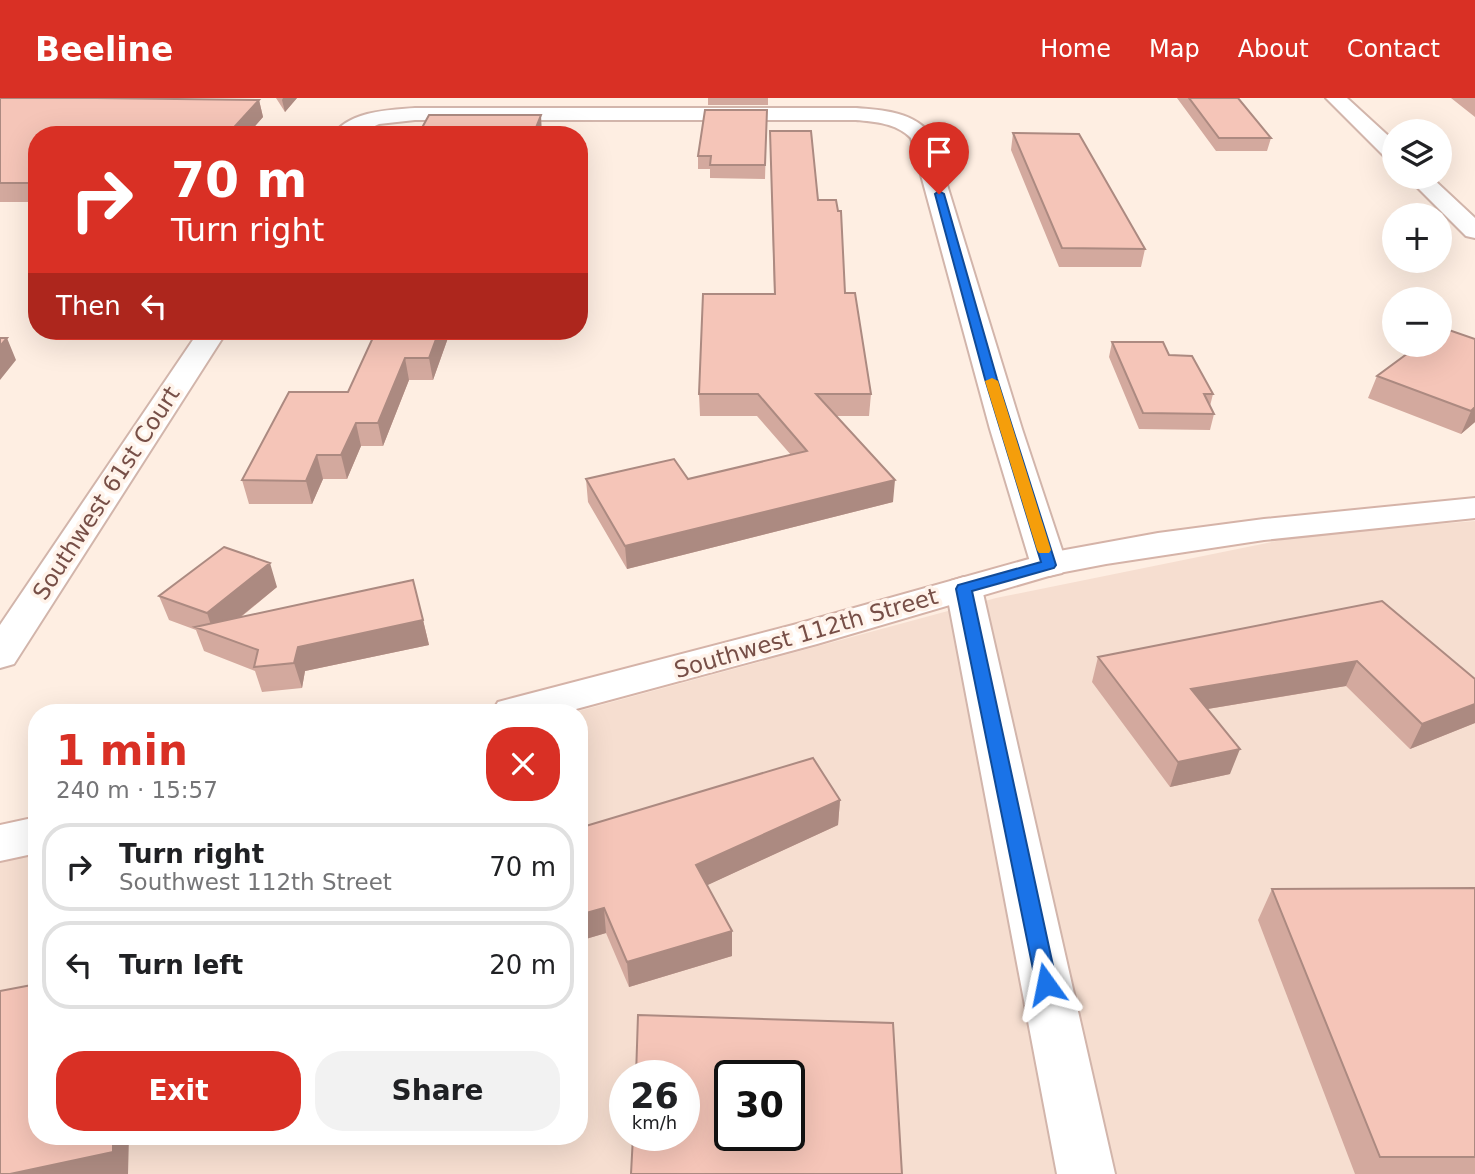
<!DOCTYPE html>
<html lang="en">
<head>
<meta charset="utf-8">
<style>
	body { margin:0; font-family:"DejaVu Sans",sans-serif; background:#f2f2f2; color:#202124; height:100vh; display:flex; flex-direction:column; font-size:26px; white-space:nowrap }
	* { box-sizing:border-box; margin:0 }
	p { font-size:23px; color:#757577 }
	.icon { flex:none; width:38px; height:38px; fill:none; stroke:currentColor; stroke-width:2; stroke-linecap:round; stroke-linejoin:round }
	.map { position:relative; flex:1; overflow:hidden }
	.drawer { position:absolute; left:28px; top:606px; width:560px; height:441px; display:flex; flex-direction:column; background:#fff; border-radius:28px; box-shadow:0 7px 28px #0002 }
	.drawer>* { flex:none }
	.top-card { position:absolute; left:28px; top:28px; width:560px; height:214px; border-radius:28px; box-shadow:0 7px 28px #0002; background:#d93025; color:#fff; overflow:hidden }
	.buttons { position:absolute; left:1382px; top:21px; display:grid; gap:14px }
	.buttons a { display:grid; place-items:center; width:70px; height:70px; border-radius:50%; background:#fff; box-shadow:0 7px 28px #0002; font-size:35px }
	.speed { position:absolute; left:609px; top:962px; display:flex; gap:14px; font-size:35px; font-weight:700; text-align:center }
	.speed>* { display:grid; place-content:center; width:91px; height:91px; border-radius:50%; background:#fff; box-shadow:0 7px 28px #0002; line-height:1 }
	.speed small { font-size:18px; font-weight:400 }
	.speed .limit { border:4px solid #111; border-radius:10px; background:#fff; color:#111 }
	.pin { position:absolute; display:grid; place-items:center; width:60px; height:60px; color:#fff; margin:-72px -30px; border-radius:50% 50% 50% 0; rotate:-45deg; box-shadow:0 0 7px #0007 }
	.pin .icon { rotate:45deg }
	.me { position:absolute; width:77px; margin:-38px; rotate:348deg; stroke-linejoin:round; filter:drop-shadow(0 0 5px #0008) }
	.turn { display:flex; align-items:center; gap:24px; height:147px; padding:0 28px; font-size:32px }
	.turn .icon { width:91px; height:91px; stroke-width:2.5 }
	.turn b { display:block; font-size:49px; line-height:60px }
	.then { display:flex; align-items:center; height:66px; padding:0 28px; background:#0003; gap:14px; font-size:26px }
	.round { display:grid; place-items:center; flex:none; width:74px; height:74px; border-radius:28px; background:#f2f2f2 }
	.head { display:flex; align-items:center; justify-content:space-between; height:119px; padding:0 28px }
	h1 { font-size:42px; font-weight:800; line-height:52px; color:#d93025 }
	.action { display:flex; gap:14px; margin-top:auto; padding:14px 28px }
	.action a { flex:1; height:80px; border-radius:28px; background:#d93025; color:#fff; font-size:28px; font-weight:800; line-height:80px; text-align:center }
	.action a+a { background:#f2f2f2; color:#202124 }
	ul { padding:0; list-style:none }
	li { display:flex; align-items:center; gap:21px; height:88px; margin:0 14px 10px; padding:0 14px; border:4px solid #e0e0e0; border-radius:28px }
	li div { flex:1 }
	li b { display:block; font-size:26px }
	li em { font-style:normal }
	header { display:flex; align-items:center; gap:42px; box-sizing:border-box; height:98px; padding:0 35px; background:#d93025; color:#fff }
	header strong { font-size:33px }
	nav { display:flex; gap:38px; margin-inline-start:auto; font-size:24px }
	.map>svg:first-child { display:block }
	.residential { fill:#f6ded0; fill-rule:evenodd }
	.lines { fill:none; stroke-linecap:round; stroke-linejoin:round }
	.street-casing { stroke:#d2b5ab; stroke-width:4 }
	.secondary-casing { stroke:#d5b3a8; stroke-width:4 }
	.street { fill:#fff; fill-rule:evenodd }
	.secondary { fill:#fff; fill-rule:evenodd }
	.wall { fill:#d3a99e }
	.shaded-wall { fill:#ac8a81 }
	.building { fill:#f5c5b8; stroke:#ac8a81; stroke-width:2; fill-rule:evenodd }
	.route { fill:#1a73e8; stroke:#114b97; stroke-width:2 }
	.slow { fill:#f59e0b }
	.labels { text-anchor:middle; stroke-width:7; stroke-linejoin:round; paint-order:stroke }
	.street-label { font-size:23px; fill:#774f47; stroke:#fff3ea }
</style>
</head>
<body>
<header>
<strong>Beeline</strong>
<nav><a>Home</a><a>Map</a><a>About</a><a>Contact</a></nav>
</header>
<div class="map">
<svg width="1475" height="1076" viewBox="0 0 1475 1076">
	<rect width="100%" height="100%" fill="#feeee2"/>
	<path class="residential" d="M 1475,423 L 1475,1076 L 0,1076 L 0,761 L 37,753 L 37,1038 L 579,1038 L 579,614 L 575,614 L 996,500 L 1311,436 ZM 625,978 L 684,978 L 684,1038 L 625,1038 ZM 730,978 L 789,978 L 789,1038 L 730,1038 Z"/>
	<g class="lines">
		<defs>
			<path id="street" d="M 1326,0 L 1347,0 L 1395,44 L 1395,62 L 1387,61 Z
				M 415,10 L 856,10 C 883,12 915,14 932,38 L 1022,331 L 1067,467 L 1062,475 L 1049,478 L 1036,475 L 1031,467 L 990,331 L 911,40 C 896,25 876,24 856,22 L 415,22 L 379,26 L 356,37 L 333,37 C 350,13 388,12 415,10 Z
				M 1407,79 L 1431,79 L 1475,120 L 1475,140 L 1466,138 Z
				M 199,233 L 227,233 L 14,566 L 0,570 L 0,527 Z
				M 964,479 L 977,483 L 982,491 L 1115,1076 L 1057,1076 L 946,491 L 951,483 Z"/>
			<path id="secondary" d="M 1475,400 L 1475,420 L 1264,442 L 1106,466 L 1059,475 L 817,546 L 565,614 L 492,614 L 498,604 L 513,600 L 797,526 L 1054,454 L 1158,435 L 1264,421 Z
				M 37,719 L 37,755 L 0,763 L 0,727 Z"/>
		</defs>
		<use href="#street" class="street-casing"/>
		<use href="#secondary" class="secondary-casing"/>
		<use href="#street" class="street"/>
		<use href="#secondary" class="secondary"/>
	</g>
	<path class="wall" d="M 0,0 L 259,2 L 263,19 L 247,37 L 37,37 L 37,104 L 0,104 Z
		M 276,0 L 297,0 L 285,14 Z
		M 708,0 L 768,0 L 768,7 L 708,7 Z
		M 1177,0 L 1238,0 L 1271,40 L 1267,53 L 1216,53 Z
		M 1451,0 L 1475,0 L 1475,19 Z
		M 767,12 L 765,81 L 710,80 L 710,71 L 698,71 L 698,58 Z
		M 770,33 L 818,102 L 845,195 L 871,296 L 869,318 L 836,318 L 893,404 L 627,471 L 588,404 L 586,381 L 688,381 L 791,357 L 757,318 L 700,318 L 699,296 L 774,196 Z
		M 1013,35 L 1145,151 L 1141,169 L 1059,169 L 1011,52 Z
		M 376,233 L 456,233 L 454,237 L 449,237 L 433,282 L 409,282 L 383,348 L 361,348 L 347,381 L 323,381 L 312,406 L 249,406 L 242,382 L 348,294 Z
		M 1475,241 L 1475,324 L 1461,336 L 1368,300 L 1377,278 Z
		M 1112,244 L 1169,257 L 1213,296 L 1210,308 L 1214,316 L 1210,332 L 1139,331 L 1109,259 Z
		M 277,489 L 241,519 L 423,522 L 429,547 L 305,573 L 302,590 L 262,594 L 255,573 L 204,553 L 196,532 L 169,522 L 159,498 Z
		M 1382,503 L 1475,581 L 1475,625 L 1410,651 L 1346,588 L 1208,611 L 1230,676 L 1170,689 L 1092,584 L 1098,559 Z
		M 840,702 L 838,727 L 707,787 L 732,858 L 629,889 L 606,835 L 579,843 L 579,730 Z
		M 1475,790 L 1475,1076 L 1355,1076 L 1258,822 L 1272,791 Z"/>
	<path class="shaded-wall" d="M 283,0 L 297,0 L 285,14 L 282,2 Z
		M 259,2 L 263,19 L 247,37 L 227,37 Z
		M 541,17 L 542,37 L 533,37 Z
		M 37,79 L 37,104 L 30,85 Z
		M 439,233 L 448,233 L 449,237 L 433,282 L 429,260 Z
		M 7,240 L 16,262 L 0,282 L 0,248 Z
		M 405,260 L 409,282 L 383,348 L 378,325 Z
		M 1475,309 L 1475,324 L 1461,336 L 1471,313 Z
		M 356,325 L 361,348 L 347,381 L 341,357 Z
		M 317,357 L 323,381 L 312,406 L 306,383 Z
		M 895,382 L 893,404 L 627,471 L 625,448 Z
		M 270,465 L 277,489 L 218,537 L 214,536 L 207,515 Z
		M 423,522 L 429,547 L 305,573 L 302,590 L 294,565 L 298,549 Z
		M 1357,563 L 1346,588 L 1183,615 L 1191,591 Z
		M 1475,606 L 1475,625 L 1410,651 L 1422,626 Z
		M 1240,651 L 1230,676 L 1170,689 L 1178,664 Z
		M 840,702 L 838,727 L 697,792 L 696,767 Z
		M 604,810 L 606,835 L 579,843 L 579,817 Z
		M 732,833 L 732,858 L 629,889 L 627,864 Z
		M 113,1038 L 129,1038 L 128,1076 L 10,1076 Z"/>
	<path class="building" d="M 0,0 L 96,0 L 259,2 L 227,37 L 37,37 L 37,79 L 30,85 L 0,85 Z
		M 1189,0 L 1238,0 L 1271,40 L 1219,40 Z
		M 705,12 L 767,12 L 765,67 L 710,67 L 711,58 L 698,58 Z
		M 429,17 L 541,17 L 533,37 L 418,37 Z
		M 770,33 L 811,33 L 818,102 L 836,102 L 838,113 L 841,113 L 845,195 L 855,195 L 871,296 L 816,296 L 895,382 L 625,448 L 586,381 L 674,361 L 688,381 L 807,353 L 758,296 L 699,296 L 703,196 L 775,196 Z
		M 1013,35 L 1079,36 L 1145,151 L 1062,150 Z
		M 1443,230 L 1475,241 L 1475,309 L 1471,313 L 1377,278 L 1419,247 L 1440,247 L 1440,231 Z
		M 376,233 L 439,233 L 429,260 L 405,260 L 378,325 L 356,325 L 341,357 L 317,357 L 306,383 L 242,382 L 289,294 L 348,294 Z
		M 0,240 L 7,240 L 0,248 Z
		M 1112,244 L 1163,244 L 1169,257 L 1192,258 L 1213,296 L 1204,296 L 1214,316 L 1143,315 Z
		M 224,449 L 270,465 L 207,515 L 159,498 Z
		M 413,482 L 423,522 L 298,549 L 294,565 L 254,569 L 258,552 L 195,529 Z
		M 1382,503 L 1475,581 L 1475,606 L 1422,626 L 1357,563 L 1191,591 L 1240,651 L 1178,664 L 1098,559 Z
		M 813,660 L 840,702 L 696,767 L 732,833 L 627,864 L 604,810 L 579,817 L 579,730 Z
		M 1475,790 L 1475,1059 L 1380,1059 L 1272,791 Z
		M 37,886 L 37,1038 L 113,1038 L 113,1054 L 10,1076 L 0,1076 L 0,893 Z
		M 638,917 L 893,925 L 902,1076 L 631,1076 L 633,1038 L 684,1038 L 684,978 L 636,978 ZM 730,978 L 789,978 L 789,1038 L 730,1038 Z"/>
	<path class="route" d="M 939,93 L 944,96 L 997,281 L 1056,467 L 1054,470 L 972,493 L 1057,886 L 1054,893 L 1046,895 L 1039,893 L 1036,886 L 956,491 L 958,487 L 1041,464 L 985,281 L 935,96 Z"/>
	<path class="slow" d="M 992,280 L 998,283 L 1051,452 L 1049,455 L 1039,455 L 1037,452 L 985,283 Z"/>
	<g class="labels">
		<g class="street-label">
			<text transform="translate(106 395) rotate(-57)" y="8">Southwest 61st Court</text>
			<text transform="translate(806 535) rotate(-16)" y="8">Southwest 112th Street</text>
		</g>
	</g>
</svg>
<div class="buttons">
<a><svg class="icon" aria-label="layers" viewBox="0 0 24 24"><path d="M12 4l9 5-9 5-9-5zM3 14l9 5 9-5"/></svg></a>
<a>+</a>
<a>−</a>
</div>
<div class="speed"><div>26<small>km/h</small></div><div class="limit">30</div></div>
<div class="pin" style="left:939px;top:96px;background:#d93025"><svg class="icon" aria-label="arrive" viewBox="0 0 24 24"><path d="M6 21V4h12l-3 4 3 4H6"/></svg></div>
<svg class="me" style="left:1046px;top:886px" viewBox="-20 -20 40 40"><path d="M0-17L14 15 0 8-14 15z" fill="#1a73e8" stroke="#fff" stroke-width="4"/></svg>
<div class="top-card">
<div class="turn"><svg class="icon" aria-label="right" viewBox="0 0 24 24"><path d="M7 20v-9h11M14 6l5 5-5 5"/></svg><div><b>70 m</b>Turn right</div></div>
<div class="then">Then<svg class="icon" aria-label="left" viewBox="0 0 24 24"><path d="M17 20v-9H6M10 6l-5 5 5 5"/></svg></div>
</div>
<section class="drawer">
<div class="head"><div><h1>1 min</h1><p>240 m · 15:57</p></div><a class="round" style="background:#d93025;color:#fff"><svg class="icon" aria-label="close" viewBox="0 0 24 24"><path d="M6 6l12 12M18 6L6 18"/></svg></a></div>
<ul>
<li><svg class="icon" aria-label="right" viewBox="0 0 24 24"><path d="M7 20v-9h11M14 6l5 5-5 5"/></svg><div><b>Turn right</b><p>Southwest 112th Street</p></div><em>70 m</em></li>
<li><svg class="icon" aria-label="left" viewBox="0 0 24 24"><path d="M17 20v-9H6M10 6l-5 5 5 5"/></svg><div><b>Turn left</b></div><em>20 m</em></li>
</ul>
<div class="action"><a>Exit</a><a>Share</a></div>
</section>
</div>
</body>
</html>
